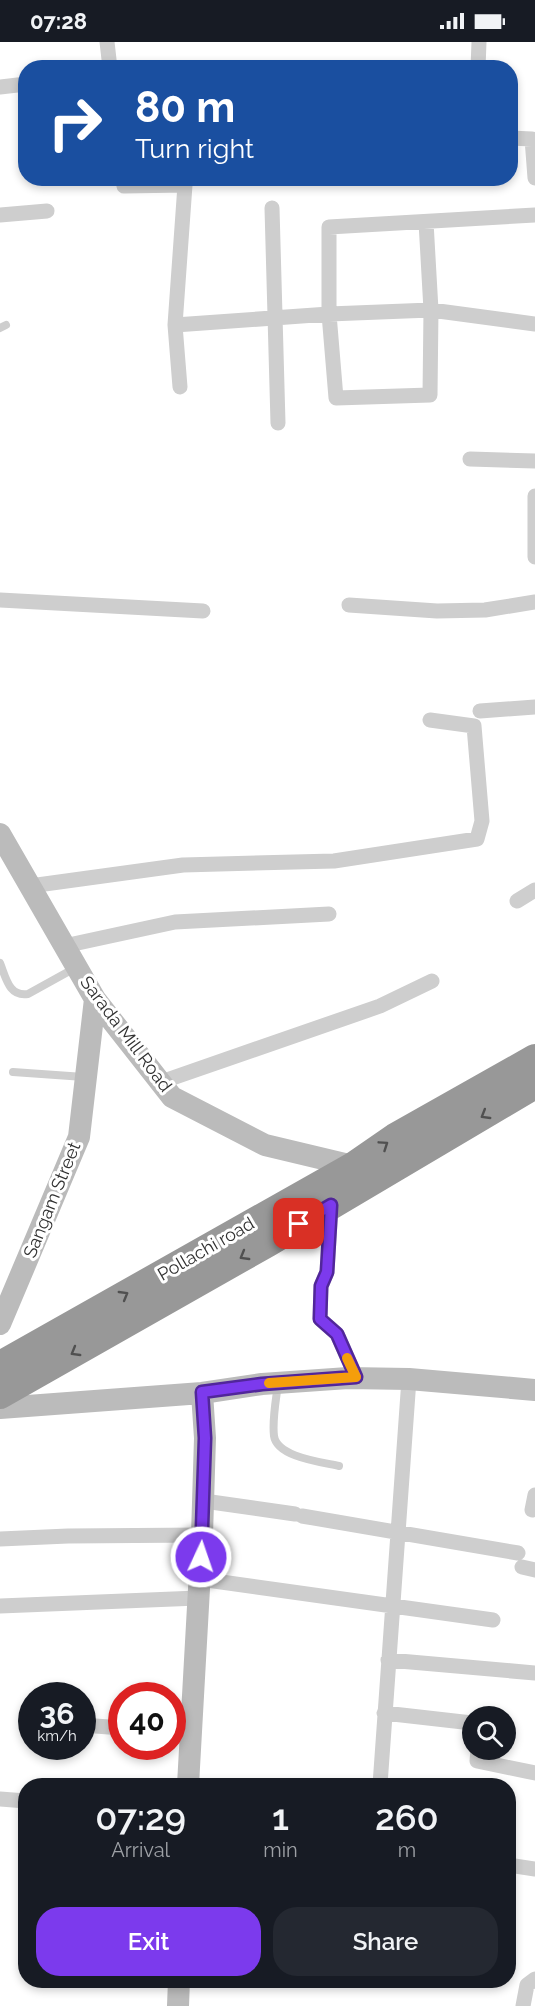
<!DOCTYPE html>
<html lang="en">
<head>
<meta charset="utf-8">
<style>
	body { margin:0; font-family:Raleway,sans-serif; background:#242831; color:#f1f3f6; height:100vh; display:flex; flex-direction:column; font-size:22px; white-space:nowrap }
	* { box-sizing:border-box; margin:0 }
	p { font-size:20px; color:#9ea1a6 }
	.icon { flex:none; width:33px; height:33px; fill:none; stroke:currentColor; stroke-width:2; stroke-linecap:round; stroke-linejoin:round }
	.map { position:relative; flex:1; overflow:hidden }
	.sheet { position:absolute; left:18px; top:1736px; width:498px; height:210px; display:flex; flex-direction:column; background:#171b24; border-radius:24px; box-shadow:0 3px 9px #0003 }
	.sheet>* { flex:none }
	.hud { position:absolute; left:18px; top:18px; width:500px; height:126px; border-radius:24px; box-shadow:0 3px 9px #0003; background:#1a4fa0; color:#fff; overflow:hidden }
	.fabs { position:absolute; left:462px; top:1664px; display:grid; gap:12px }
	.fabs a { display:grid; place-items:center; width:54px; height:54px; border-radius:50%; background:#171b24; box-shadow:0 3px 9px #0003; font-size:30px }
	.speed { position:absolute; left:18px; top:1640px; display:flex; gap:12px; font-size:30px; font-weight:700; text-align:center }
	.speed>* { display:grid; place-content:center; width:78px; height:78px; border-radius:50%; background:#171b24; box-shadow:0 3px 9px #0003; line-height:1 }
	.speed small { font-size:15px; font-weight:400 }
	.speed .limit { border:9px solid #d22; background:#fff; color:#111 }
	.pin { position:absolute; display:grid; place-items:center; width:51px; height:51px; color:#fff; margin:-26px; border-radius:12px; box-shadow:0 3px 9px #0006 }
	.me { position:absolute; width:66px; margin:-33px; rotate:3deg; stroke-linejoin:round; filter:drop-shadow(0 0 4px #0008) }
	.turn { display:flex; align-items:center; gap:21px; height:126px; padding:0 18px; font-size:27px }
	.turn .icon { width:78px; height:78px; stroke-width:2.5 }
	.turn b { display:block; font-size:42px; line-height:51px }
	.eta { display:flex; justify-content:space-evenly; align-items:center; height:102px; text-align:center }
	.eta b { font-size:36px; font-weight:600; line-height:42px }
	.primary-button { display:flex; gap:12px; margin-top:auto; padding:12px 18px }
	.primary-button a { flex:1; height:69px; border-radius:24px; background:#7c3aed; color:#fff; font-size:24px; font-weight:600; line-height:69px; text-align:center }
	.primary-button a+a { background:#242831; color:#f1f3f6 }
	.status { display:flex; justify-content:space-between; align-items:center; height:42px; padding:0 30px; background:#171b24; direction:ltr }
	.status svg { height:16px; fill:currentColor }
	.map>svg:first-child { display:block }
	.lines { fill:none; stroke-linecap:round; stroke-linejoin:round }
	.lane { stroke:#cecece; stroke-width:8 }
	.street { stroke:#cecece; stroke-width:15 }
	.secondary { stroke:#bbb; stroke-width:22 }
	.highway { stroke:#989898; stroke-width:28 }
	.oneway { stroke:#505050 }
	.route-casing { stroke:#51269a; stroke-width:15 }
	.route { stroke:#7c3aed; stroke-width:10 }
	.slow { stroke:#f59e0b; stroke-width:10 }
	.labels { text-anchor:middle; stroke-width:6; stroke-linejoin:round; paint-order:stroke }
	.street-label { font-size:18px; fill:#313131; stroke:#fff }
</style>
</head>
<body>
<div class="status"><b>07:28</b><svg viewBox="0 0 49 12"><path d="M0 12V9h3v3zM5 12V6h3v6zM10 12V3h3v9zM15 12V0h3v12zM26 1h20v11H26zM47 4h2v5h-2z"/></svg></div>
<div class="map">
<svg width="535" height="1964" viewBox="0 0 535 1964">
	<rect width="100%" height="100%" fill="#fff"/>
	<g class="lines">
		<path class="lane" d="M 0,286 L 6,283
			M 0,921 C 6,936 9,955 28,952 L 75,926
			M 13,1030 L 84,1035
			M 278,1342 C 276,1358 272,1378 274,1394 C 277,1415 321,1420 339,1424"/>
		<path class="street" d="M 107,0 L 110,26
			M 478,26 L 479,0
			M 0,45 L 26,42
			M 510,96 L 532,97 L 535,136
			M 123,136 L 124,144 L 185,143 L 175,283 L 180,345
			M 272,166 L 278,381
			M 0,173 L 47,169
			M 426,180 L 431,268 L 430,353 L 336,356 L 329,272 L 329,185 L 535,173
			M 175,283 L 329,272 L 431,268 L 535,282
			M 470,417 L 535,419
			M 535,454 L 535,515
			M 0,558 L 203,569
			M 349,563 L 437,569 L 485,568 L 535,560
			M 480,669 L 535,665
			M 30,844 L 183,823 L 334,819 L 477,797 L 482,779 L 474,684 L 430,678
			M 517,859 L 535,848
			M 64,904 L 175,880 L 329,872
			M 161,1040 L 380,964 L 432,939
			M 331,1163 L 327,1230 L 321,1244 L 320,1277 L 337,1292 L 356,1335
			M 204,1459 L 295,1472
			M 532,1468 L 535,1453
			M 302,1474 L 518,1511
			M 0,1497 L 68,1494 L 202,1493
			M 522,1525 L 535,1528
			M 200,1537 L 493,1578
			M 0,1564 L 198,1556
			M 388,1618 L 535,1631
			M 384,1671 L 472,1681
			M 82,1683 L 122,1686
			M 172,1691 L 191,1692
			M 478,1707 L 477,1719 L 535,1731
			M 380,1743 L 409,1337
			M 0,1757 L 26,1759
			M 508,1823 L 535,1827
			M 523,1964 L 527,1943 L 535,1937"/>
		<path class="secondary" d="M 0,792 L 95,957 L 172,1055 L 265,1103 L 353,1124 L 358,1134
			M 0,1282 L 79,1095 L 95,957
			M 0,1366 L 202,1351 L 262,1342 L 348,1336 L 409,1337 L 535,1348
			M 188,1743 L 202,1493 L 205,1396 L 202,1351
			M 178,1964 L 179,1938"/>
		<path class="highway" d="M 0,1323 L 353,1124 L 395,1095 L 535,1016
			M 0,1353 L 268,1201 L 535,1043"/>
	</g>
	<defs><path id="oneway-chevron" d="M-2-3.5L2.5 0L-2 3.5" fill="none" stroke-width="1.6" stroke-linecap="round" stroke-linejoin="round" transform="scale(1.5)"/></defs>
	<g class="oneway">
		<use href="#oneway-chevron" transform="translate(485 1073) rotate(149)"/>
		<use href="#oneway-chevron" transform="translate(384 1103) rotate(-34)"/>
		<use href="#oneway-chevron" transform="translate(244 1214) rotate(150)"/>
		<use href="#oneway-chevron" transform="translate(124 1253) rotate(-30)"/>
		<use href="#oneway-chevron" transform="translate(75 1310) rotate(150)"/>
	</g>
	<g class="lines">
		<defs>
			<path id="route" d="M 201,1515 L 205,1396 L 202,1350 L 262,1342 L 356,1335 L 337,1292 L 320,1277 L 321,1244 L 327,1230 L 331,1163 L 299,1182"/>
		</defs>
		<use href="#route" class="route-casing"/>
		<use href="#route" class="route"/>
		<path class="slow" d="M 269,1341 L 356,1335 L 347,1316"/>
	</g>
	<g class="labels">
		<g class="street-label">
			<text transform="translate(126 992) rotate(53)" y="6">Sarada Mill Road</text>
			<text transform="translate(52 1158) rotate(-68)" y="6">Sangam Street</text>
			<text transform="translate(206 1207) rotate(-30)" y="6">Pollachi road</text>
		</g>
	</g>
</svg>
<div class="fabs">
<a><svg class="icon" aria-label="search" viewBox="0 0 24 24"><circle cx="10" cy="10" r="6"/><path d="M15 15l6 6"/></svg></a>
</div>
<div class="speed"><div>36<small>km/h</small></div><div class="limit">40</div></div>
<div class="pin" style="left:299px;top:1182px;background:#d93025"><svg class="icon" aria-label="arrive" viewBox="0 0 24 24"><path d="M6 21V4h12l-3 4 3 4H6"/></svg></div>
<svg class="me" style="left:201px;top:1515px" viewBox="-20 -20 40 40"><circle r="17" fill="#7c3aed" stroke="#fff" stroke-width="3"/><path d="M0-11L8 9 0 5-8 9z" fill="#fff"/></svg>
<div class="hud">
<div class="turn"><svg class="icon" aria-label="right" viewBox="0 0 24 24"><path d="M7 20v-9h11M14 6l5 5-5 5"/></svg><div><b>80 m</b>Turn right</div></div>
</div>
<section class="sheet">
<div class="eta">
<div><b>07:29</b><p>Arrival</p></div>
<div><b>1</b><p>min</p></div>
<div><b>260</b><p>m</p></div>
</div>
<div class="primary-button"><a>Exit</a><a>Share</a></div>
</section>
</div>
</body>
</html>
